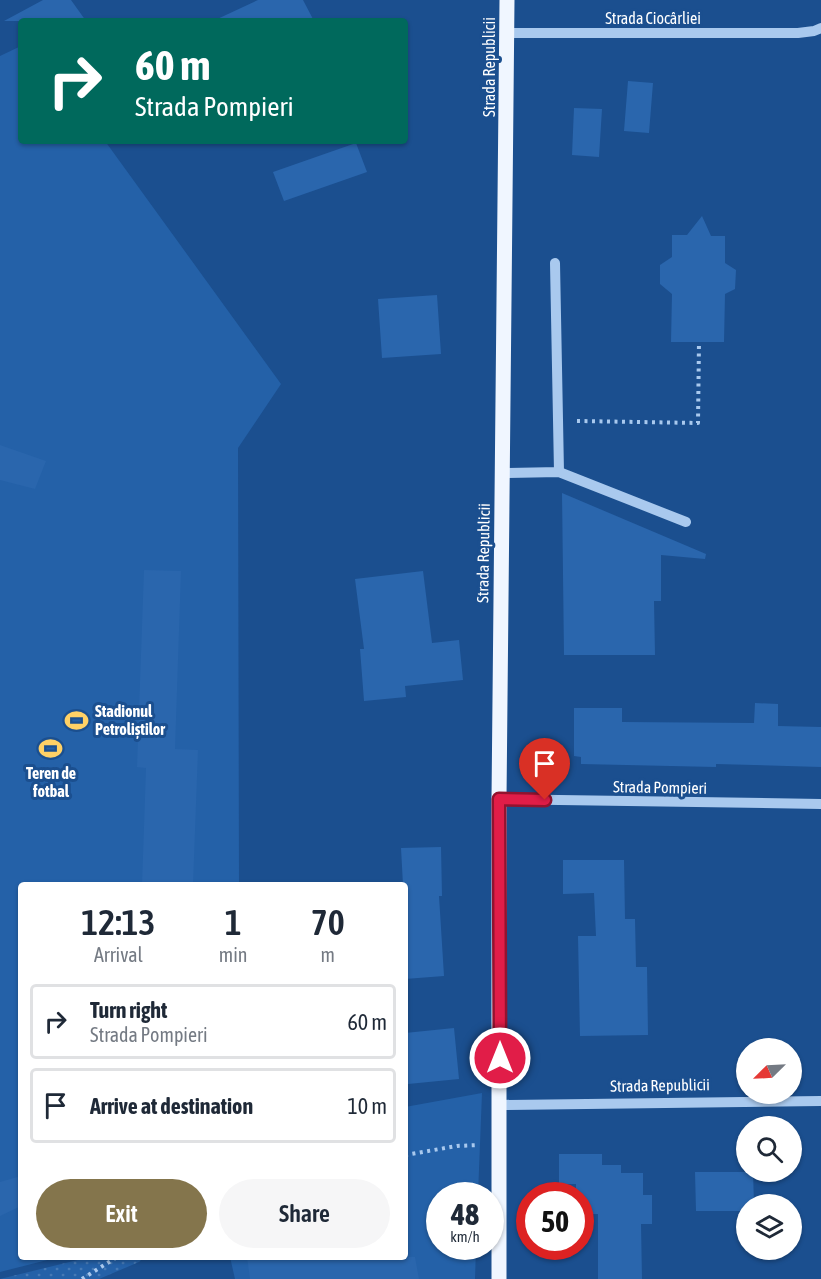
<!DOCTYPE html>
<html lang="en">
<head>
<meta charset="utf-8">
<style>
	body { margin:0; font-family:"Asap Condensed",sans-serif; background:#f6f6f7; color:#1f2937; height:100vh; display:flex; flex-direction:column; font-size:22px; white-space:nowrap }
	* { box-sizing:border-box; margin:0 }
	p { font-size:20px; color:#747a83 }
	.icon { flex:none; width:33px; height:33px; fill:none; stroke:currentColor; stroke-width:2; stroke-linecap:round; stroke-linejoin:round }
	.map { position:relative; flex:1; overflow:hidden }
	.sheet { position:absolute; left:18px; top:882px; width:390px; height:378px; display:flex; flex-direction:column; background:#fff; border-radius:6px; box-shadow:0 2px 4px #0004 }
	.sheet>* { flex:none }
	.top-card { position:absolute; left:18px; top:18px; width:390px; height:126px; border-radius:6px; box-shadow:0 2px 4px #0004; background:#00695c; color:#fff; overflow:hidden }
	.needle { width:39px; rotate:246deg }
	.fabs { position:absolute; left:736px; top:1038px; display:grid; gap:12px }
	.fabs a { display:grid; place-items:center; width:66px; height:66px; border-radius:50%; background:#fff; box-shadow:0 2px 4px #0004; font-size:30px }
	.speed { position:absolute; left:426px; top:1182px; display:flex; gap:12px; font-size:30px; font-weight:700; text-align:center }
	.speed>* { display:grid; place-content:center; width:78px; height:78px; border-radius:50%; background:#fff; box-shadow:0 2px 4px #0004; line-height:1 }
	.speed small { font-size:15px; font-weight:400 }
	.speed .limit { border:9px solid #d22; background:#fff; color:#111 }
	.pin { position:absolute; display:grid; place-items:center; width:51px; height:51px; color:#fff; margin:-62px -26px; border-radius:50% 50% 50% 0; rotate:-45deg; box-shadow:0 0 6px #0007 }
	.pin .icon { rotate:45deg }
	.me { position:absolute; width:66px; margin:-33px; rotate:0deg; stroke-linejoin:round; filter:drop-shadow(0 0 4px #0008) }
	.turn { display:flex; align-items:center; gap:21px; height:126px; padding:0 18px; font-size:27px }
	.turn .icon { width:78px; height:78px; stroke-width:2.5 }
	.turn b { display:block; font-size:42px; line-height:51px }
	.eta { display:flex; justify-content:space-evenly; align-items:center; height:102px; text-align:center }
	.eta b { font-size:36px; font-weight:600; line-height:42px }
	.primary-button { display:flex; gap:12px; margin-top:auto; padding:12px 18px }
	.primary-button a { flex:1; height:69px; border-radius:36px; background:#84754c; color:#fff; font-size:24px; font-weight:600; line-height:69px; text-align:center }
	.primary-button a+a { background:#f6f6f7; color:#1f2937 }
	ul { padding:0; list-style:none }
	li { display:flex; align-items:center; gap:18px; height:75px; margin:0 12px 9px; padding:0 6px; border:3px solid #e0e1e3; border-radius:6px }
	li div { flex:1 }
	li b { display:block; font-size:22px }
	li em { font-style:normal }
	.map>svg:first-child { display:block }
	.grass { fill:url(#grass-dots) }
	.pitch { fill:#2461a8 }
	.building { fill:#2a66ad }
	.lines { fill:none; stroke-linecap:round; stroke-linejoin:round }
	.path { stroke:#a9c9ee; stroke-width:4; stroke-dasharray:3 4.5; stroke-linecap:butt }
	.minor { stroke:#a9c9ee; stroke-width:10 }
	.major { stroke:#f0f6ff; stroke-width:15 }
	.route-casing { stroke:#92132f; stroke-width:15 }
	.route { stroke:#e11d48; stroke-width:10 }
	.labels { text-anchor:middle; stroke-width:6; stroke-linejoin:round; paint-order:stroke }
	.street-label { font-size:16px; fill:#fff; stroke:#1b4f8f }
	.poi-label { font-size:16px; font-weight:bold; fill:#fff; stroke:#1b4f8f; text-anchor:start }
</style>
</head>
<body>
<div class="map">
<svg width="821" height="1279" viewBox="0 0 821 1279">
	<defs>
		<pattern id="grass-dots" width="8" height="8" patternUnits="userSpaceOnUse" patternTransform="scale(1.5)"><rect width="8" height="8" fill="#2461a8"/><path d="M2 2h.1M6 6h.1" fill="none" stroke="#4579b5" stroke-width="1.8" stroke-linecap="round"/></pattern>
	</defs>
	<rect width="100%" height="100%" fill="#1b4f8f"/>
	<path class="grass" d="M 90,1257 L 144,1257 L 139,1262 L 99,1279 L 0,1279 Z"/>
	<path class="pitch" d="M 21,46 L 21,141 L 105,141 L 281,384 L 238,448 L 239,885 L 21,885 L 21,1257 L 59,1257 L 0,1272 L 0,56 Z
		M 482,1093 L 478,1195 L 440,1196 L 440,1246 L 476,1247 L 475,1279 L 235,1279 L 230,1257 L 405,1257 L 405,1107 Z"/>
	<path class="building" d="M 43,0 L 71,0 L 86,21 L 4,21 Z
		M 258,0 L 303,0 L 314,21 L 213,21 Z
		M 628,81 L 653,83 L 649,133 L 624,131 Z
		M 574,108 L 602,109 L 599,157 L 572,155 Z
		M 356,143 L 367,172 L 284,201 L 273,172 Z
		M 702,216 L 711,236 L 725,236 L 725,263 L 736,270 L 735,289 L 725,294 L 724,342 L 671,342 L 672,294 L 660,284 L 660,265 L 672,257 L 672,235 L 687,235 Z
		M 437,295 L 441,354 L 382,358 L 378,299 Z
		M 0,445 L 46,461 L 35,489 L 0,480 Z
		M 562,493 L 706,554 L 705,559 L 661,555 L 661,601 L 654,601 L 655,655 L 564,655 Z
		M 144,570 L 181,571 L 175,749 L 198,750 L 193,885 L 142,885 L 146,768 L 137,767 Z
		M 423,571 L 432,643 L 459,640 L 463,680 L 405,686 L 406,697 L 364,701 L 360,649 L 364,649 L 355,579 Z
		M 755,703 L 778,704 L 778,726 L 821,727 L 821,767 L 716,764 L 716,767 L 581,764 L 581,757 L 574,756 L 574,708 L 622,708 L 622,722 L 754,723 Z
		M 441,847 L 442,896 L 439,896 L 444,976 L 405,979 L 405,885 L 403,885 L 401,848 Z
		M 563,860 L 624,860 L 625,919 L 635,919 L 636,967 L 647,967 L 648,1035 L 580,1036 L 578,936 L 596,936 L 594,893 L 563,894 Z
		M 454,1028 L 459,1079 L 408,1084 L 405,1033 Z
		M 559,1154 L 602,1154 L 602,1165 L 621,1165 L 621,1173 L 643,1173 L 643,1195 L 652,1195 L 652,1224 L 641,1224 L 642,1279 L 598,1279 L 598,1214 L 580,1214 L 580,1196 L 576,1196 L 576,1184 L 559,1184 Z
		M 695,1172 L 753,1172 L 754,1204 L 747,1204 L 747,1211 L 696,1211 Z
		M 21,1176 L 21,1206 L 0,1216 L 0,1182 Z
		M 247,1257 L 415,1257 L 419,1279 L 250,1279 Z"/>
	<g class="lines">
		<path class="path" d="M 577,421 L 698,423 L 699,342
			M 405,1155 L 457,1146 L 478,1145
			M 82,1279 L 117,1257"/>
		<path class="minor" d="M 507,33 L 798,33 L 814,31 L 821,28
			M 559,472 L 686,522
			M 502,473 L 559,472 L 555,263
			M 499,799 L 821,804
			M 500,1105 L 821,1101"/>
		<path class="major" d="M 499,1279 L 499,799 L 507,0"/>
	</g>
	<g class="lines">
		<defs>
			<path id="route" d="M 500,1058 L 499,799 L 545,800"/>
		</defs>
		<use href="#route" class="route-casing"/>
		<use href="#route" class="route"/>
	</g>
	<defs>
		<symbol id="stadium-bare" viewBox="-9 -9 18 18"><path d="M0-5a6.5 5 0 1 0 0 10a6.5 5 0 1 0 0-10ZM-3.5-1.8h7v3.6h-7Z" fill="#ffd166" stroke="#1b4f8f" stroke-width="2.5" paint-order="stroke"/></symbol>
	</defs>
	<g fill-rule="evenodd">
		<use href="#stadium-bare" x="60" y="704" width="33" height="33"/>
		<use href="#stadium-bare" x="34" y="732" width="33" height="33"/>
	</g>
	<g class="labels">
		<g class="street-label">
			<text x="653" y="24">Strada Ciocârliei</text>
			<text transform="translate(489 67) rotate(-90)" y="6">Strada Republicii</text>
			<text transform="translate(483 553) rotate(-89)" y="6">Strada Republicii</text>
			<text transform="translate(660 787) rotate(1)" y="6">Strada Pompieri</text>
			<text transform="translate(660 1085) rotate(-1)" y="6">Strada Republicii</text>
		</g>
		<g class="poi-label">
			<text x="95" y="717">Stadionul<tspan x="95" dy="18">Petroliștilor</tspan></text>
			<text x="51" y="779" text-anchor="middle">Teren de<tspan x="51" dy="18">fotbal</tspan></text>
		</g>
	</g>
</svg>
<div class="fabs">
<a><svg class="needle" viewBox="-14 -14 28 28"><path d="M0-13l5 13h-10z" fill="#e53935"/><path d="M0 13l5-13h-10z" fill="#747a83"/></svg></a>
<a><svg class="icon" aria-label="search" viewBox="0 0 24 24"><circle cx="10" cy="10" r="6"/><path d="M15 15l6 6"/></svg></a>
<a><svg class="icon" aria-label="layers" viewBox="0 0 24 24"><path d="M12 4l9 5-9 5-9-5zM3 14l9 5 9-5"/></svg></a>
</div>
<div class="speed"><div>48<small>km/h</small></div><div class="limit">50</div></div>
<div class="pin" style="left:545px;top:800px;background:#d93025"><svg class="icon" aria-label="arrive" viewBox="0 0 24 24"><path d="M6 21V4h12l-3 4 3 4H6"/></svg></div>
<svg class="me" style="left:500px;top:1058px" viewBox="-20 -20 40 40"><circle r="17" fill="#e11d48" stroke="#fff" stroke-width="3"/><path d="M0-11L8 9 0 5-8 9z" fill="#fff"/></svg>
<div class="top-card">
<div class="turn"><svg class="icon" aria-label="right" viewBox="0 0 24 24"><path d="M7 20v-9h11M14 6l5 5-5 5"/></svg><div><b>60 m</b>Strada Pompieri</div></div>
</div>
<section class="sheet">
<div class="eta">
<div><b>12:13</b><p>Arrival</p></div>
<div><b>1</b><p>min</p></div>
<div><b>70</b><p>m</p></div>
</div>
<ul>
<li><svg class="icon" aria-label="right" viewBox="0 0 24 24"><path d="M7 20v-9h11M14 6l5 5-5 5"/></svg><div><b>Turn right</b><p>Strada Pompieri</p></div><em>60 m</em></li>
<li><svg class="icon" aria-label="arrive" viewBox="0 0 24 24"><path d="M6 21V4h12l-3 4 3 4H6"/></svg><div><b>Arrive at destination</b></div><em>10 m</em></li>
</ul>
<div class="primary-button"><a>Exit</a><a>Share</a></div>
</section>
</div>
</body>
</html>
